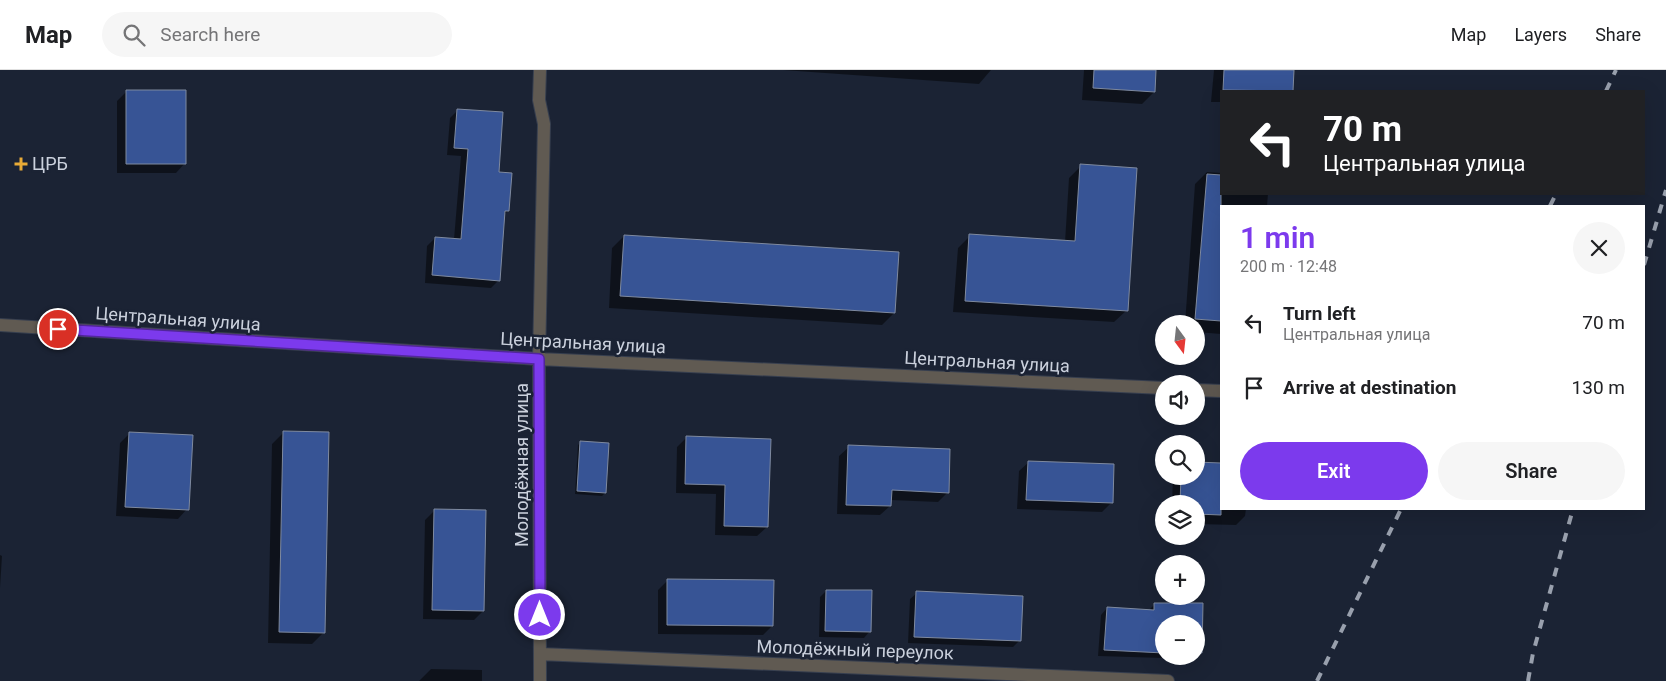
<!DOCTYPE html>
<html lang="en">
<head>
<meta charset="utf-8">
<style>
	body { margin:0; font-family:Roboto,sans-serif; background:#f6f6f6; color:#202124; height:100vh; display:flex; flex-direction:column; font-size:19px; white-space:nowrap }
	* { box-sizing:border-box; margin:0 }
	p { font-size:16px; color:#757577 }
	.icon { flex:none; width:28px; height:28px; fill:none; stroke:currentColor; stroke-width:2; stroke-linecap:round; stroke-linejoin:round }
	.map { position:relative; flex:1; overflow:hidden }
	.drawer { position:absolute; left:1220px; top:135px; width:425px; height:305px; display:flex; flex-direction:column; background:#fff; border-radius:0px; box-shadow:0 5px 20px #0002 }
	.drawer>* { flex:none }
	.hud { position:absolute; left:1220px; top:20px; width:425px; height:105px; border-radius:0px; box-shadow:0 5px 20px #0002; background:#202124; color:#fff; overflow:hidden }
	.needle { width:32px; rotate:165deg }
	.fabs { position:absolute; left:1155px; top:245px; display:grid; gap:10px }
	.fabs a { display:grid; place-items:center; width:50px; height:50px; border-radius:50%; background:#fff; box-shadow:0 5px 20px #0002; font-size:25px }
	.pin { position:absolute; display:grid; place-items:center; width:42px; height:42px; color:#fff; margin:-21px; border:2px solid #fff; border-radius:50%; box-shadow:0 1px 5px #0007 }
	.me { position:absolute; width:55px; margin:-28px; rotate:0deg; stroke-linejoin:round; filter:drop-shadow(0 0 4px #0008) }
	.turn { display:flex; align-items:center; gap:18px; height:105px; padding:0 20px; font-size:22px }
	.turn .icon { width:65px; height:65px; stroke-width:2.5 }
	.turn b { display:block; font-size:35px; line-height:42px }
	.round { display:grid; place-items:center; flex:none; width:52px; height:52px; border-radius:26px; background:#f6f6f6 }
	.overview { display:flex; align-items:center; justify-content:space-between; height:85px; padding:0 20px }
	h1 { font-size:30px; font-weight:600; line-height:38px; color:#7c3aed }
	.cta { display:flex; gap:10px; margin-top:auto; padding:10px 20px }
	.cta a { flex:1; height:58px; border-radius:30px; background:#7c3aed; color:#fff; font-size:20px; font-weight:600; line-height:58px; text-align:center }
	.cta a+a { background:#f6f6f6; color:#202124 }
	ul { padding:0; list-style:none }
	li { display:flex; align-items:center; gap:15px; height:65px; padding:0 20px }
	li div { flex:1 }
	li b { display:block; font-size:19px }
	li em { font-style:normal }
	header { display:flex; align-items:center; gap:30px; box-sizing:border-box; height:70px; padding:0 25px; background:#fff; border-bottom:1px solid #e0e0e0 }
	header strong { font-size:24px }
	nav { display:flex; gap:28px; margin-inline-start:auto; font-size:18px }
	.search { width:350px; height:45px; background:#f6f6f6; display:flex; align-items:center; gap:12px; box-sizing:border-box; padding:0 18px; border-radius:28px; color:#757577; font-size:19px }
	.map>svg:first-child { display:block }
	.shadow { fill:#0007; fill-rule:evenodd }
	.building { fill:#375495; stroke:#7f8a9f }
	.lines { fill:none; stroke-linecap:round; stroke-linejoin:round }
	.minor-casing { stroke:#373f4f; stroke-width:14 }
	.minor { stroke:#605a52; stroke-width:12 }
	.rail { stroke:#99a0ad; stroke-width:4; stroke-dasharray:9 9; stroke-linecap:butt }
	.route-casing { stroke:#51269a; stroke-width:12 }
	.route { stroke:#7c3aed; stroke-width:9 }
	.poi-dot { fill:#e8ab37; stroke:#1b2334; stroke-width:2 }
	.labels { text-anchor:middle; stroke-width:5; stroke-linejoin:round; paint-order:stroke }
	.poi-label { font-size:18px; fill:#cbd1dd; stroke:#1b2334; text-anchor:start }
	.street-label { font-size:18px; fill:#cbd1dd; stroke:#1b2334 }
</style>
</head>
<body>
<header>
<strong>Map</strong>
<div class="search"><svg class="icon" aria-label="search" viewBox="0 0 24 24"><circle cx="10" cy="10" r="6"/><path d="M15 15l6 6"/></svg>Search here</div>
<nav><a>Map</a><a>Layers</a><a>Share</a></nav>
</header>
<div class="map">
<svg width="1666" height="611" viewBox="0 0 1666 611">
	<rect width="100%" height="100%" fill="#1b2334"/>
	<path class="shadow" d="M 783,0 L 991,0 L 979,14 Z
		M 1084,0 L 1155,0 L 1154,22 L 1142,34 L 1082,30 Z
		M 1214,0 L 1293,0 L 1292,21 L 1221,21 L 1221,32 L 1211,32 Z
		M 127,21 L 185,93 L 176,103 L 117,103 L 117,31 Z
		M 458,40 L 497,103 L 508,141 L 503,145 L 499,210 L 491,218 L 425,213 L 427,176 L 435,168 L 454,169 L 461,86 L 447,85 L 450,48 Z
		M 1081,96 L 1127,240 L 1114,252 L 953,242 L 958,178 L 970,166 L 1065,172 L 1069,108 Z
		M 1207,102 L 1221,103 L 1221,124 L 1268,124 L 1267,136 L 1221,136 L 1221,264 L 1196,262 L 1196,254 L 1185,254 L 1195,114 Z
		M 624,166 L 894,243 L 882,255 L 609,238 L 612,178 Z
		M 284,362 L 324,562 L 312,574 L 268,573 L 272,374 Z
		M 130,363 L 187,439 L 178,449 L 116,446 L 120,373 Z
		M 687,367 L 767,457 L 757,466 L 715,465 L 716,424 L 676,423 L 677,377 Z
		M 581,372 L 605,423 L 602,426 L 575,424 L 578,375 Z
		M 849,377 L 948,422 L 938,432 L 890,430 L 890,436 L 880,445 L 837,444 L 839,386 Z
		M 1029,392 L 1111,433 L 1102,442 L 1017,439 L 1019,401 Z
		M 1196,393 L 1221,394 L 1221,439 L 1246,439 L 1245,446 L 1236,455 L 1196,454 L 1196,434 L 1172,434 L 1173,406 L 1196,406 Z
		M 434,441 L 483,541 L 474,550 L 423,549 L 425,450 Z
		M 0,485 L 2,486 L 0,518 Z
		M 668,510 L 772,556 L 763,565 L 658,564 L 658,520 Z
		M 826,521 L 870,561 L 864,568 L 819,567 L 820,527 Z
		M 917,523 L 1019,571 L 1013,577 L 908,573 L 910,529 Z
		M 1155,534 L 1202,535 L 1201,583 L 1195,589 L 1098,586 L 1101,545 L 1107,538 L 1148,541 ZM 1164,554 L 1196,554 L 1196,586 L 1164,586 Z
		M 431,599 L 482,600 L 482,611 L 419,611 Z"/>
	<path class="building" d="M 1094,0 L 1156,0 L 1155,22 L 1093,18 Z
		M 1224,0 L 1294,0 L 1293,21 L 1223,20 Z
		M 126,20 L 186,20 L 186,94 L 126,94 Z
		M 457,39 L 503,42 L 499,102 L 512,103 L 509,141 L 505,141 L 500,211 L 432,205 L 435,167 L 461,169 L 468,79 L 454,78 Z
		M 1080,94 L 1137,98 L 1128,241 L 965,231 L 969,164 L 1075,171 Z
		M 1207,104 L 1221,105 L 1221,251 L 1195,249 Z
		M 624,165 L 899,182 L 895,243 L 620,226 Z
		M 283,361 L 329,362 L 325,563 L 279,562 Z
		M 129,362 L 193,365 L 189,440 L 125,437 Z
		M 686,366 L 771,369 L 768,457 L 724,456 L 725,415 L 685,414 Z
		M 580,371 L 609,373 L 606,423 L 577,421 Z
		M 848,375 L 950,379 L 949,423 L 892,420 L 891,436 L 846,435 Z
		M 1028,391 L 1114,394 L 1113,433 L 1026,430 Z
		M 1196,392 L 1221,393 L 1221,445 L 1196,444 L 1196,434 L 1180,434 L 1181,406 L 1196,406 Z
		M 434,439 L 486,440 L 484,541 L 432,540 Z
		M 667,509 L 774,510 L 773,556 L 667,555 Z
		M 826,520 L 872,520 L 871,562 L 825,561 Z
		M 916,521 L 1023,526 L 1021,571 L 914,567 Z
		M 1154,533 L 1203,533 L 1202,583 L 1196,583 L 1196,554 L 1164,554 L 1164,583 L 1104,580 L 1107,537 L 1154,540 Z"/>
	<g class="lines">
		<defs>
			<path id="minor" d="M 540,0 L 539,30 L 544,54 L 539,289 L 540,611
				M 0,255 L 539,289 L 1164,318
				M 1196,320 L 1221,321
				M 540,584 L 1168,611"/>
		</defs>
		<use href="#minor" class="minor-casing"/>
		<use href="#minor" class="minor"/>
		<path class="rail" d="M 1606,21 L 1616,0
			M 1550,136 L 1556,124
			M 1644,195 L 1666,120
			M 1317,611 L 1401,439
			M 1528,611 L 1533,583 L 1573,439"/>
	</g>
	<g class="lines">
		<defs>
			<path id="route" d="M 58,259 L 539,289 L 540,545"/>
		</defs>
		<use href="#route" class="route-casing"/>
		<use href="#route" class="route"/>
	</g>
	<path class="poi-dot" d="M18.5 86.5h5v5h5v5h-5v5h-5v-5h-5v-5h5z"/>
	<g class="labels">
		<g class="poi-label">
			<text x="32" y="100">ЦРБ</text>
		</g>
		<g class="street-label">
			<text transform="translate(178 249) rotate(4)" y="6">Центральная улица</text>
			<text transform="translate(583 273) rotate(3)" y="6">Центральная улица</text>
			<text transform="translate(987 292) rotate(3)" y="6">Центральная улица</text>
			<text transform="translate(522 395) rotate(-90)" y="6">Молодёжная улица</text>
			<text transform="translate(855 580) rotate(2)" y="6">Молодёжный переулок</text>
		</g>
	</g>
</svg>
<div class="fabs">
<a><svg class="needle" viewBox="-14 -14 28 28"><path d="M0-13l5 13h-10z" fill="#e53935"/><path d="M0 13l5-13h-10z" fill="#757577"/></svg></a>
<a><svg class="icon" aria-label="sound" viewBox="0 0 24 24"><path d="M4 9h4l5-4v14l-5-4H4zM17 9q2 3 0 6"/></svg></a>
<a><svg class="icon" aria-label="search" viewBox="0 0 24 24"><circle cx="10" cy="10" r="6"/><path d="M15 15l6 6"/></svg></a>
<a><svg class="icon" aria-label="layers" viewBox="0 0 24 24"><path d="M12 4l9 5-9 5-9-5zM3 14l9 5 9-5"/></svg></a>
<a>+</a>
<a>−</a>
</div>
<div class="pin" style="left:58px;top:259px;background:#d93025"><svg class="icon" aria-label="arrive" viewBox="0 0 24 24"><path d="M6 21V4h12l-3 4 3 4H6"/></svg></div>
<svg class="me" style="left:540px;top:545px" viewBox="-20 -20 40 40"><circle r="17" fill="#7c3aed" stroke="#fff" stroke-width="3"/><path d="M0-11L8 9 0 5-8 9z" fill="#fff"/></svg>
<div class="hud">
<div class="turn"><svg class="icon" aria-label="left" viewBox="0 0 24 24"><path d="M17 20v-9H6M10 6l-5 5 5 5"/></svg><div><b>70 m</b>Центральная улица</div></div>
</div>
<section class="drawer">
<div class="overview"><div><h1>1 min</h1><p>200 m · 12:48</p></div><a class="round"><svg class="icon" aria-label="close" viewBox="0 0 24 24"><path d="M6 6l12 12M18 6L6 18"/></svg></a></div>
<ul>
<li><svg class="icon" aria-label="left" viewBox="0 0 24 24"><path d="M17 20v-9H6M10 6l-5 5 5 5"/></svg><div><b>Turn left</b><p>Центральная улица</p></div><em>70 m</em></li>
<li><svg class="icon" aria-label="arrive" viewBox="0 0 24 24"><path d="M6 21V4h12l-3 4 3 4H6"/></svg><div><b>Arrive at destination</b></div><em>130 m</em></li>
</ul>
<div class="cta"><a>Exit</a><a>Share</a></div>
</section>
</div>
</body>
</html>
